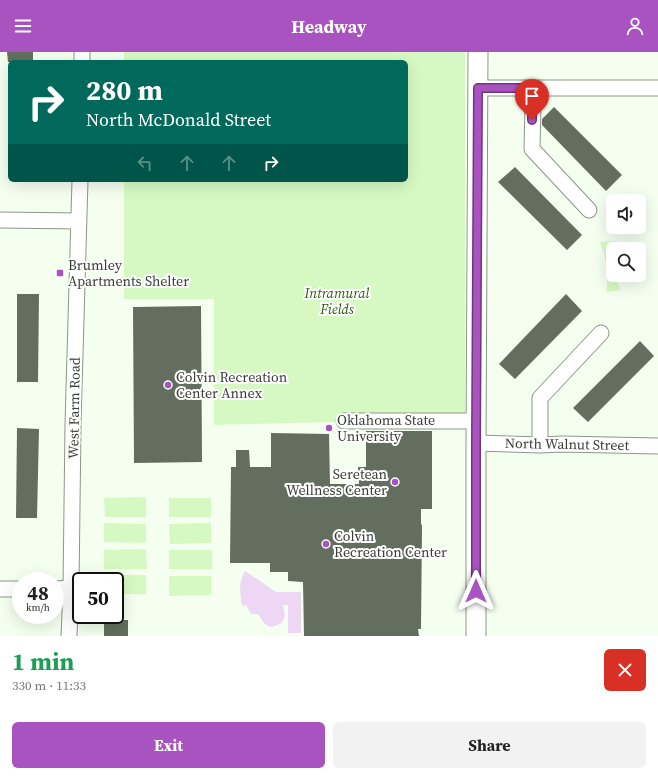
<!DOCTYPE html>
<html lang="en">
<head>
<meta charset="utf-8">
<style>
	body { margin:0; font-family:"Source Serif 4",serif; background:#f2f2f2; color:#222; height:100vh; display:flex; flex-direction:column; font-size:15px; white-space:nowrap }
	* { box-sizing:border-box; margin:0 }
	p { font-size:13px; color:#767676 }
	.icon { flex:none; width:22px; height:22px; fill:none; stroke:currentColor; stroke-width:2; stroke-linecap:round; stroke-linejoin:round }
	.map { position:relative; height:584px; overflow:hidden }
	.details { display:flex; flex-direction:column; background:#fff; flex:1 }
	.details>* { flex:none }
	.hud { position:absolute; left:8px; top:8px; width:400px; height:122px; border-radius:6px; box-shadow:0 4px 16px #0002; background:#00695c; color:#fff; overflow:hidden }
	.fabs { position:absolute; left:606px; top:142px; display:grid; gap:8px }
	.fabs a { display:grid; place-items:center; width:40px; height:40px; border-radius:6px; background:#fff; box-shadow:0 4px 16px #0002; font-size:20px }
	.speed { position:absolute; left:12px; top:520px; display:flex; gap:8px; font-size:20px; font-weight:700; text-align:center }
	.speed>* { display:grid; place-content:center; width:52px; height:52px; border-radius:50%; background:#fff; box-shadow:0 4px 16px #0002; line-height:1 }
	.speed small { font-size:10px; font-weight:400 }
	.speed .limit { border:2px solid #111; border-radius:6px; background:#fff; color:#111 }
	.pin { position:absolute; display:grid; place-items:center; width:34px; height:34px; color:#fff; margin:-41px -17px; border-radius:50% 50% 50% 0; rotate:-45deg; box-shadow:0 0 4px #0007 }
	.pin .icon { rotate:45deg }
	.me { position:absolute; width:44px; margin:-22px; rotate:0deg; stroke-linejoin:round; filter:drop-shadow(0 0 3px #0008) }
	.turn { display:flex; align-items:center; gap:14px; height:84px; padding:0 12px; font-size:18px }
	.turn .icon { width:52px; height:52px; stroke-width:2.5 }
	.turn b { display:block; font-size:28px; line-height:34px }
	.lanes { display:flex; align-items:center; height:38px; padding:0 12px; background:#0003; justify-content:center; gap:20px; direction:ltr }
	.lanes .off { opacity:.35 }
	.round { display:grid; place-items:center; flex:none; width:42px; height:42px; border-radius:6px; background:#f2f2f2 }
	.headline { display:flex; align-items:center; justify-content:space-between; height:68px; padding:0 12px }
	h1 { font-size:24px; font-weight:700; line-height:30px; color:#1e9e55 }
	.primary-button { display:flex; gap:8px; margin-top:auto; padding:8px 12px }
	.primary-button a { flex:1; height:46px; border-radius:6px; background:#a953c1; color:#fff; font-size:16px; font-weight:700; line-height:46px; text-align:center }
	.primary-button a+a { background:#f2f2f2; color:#222 }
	header { display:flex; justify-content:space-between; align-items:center; height:52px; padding:0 12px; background:#a953c1; color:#fff; font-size:18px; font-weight:700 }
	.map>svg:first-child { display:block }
	.green { fill:#d6f9c4 }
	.water { fill:#eed7f5 }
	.building { fill:#636e5e }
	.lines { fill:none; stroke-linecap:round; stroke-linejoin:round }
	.minor-casing { stroke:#8b9786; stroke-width:17 }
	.major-casing { stroke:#8b9786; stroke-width:21 }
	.minor { stroke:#fff; stroke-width:15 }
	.major { stroke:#fff; stroke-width:19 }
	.route-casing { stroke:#6e367d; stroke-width:10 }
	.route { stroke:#a953c1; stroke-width:7 }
	.poi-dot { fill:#a953c1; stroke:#fff; stroke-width:1.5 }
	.labels { text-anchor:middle; stroke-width:4; stroke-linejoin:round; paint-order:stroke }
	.poi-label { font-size:14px; fill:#393e37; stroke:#fff; text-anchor:start }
	.park-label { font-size:14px; font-style:italic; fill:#2e5c0a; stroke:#fff }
	.street-label { font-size:14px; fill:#393e37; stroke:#fff }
</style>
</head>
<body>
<header><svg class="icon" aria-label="menu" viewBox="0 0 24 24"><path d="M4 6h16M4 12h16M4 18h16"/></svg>Headway<svg class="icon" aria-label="person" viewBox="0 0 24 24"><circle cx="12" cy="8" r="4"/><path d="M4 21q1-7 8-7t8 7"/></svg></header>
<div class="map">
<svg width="658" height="584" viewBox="0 0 658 584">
	<rect width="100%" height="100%" fill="#f5fff0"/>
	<path class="green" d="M 124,0 L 465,0 L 465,360 L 459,365 L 451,367 L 214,373 L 214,247 L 124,247 L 124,128 L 406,128 L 406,10 L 124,10 Z
		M 616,189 L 614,197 L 613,197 L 613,223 L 615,223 L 617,230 L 621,238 L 606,240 C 609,224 606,204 600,190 Z
		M 146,445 L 146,465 L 105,465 L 104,446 Z
		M 169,446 L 211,446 L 211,465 L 169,465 Z
		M 104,471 L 146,472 L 146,491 L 104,490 Z
		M 211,471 L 211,491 L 170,492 L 169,472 Z
		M 146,497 L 147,517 L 104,517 L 104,498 Z
		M 169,498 L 212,498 L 212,517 L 169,517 Z
		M 104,523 L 146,523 L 146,542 L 115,542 L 115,529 L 104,529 Z
		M 169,524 L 211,524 L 211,543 L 169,544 Z"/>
	<path class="water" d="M 245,519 L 276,540 L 301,540 L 301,581 L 288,581 L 288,553 L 283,553 C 287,567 284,573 270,575 L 264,571 L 258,562 L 251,562 L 246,553 L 242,554 C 240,539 238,533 245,519 Z"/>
	<path class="building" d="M 7,0 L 33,0 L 33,10 L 8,10 Z
		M 554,55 L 622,123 L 606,139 L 542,73 L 542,67 Z
		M 515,115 L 582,183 L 567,198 L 498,130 Z
		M 17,242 L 39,242 L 38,330 L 17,330 Z
		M 566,242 L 582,259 L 515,327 L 499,312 Z
		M 201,254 L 202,410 L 134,411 L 133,255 Z
		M 640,289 L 654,304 L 588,370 L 573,356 Z
		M 17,376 L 39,377 L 37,466 L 16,466 Z
		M 366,379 L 432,379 L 432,457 L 421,457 L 421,472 L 422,473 L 421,577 L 418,577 L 419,584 L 304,584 L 303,530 L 288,529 L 288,520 L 270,520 L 270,511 L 230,511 L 231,415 L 236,415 L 236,398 L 249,398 L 250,415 L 271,415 L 271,381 L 329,382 L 330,432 L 359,432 L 358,415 L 366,415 Z
		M 104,568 L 128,568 L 128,584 L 104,584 Z"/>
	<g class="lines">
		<defs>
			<path id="minor" d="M 82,10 L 82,0
				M 478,36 L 658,36
				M 532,36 L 533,53 L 532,97 L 589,158
				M 0,168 L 79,169
				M 344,369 L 476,369
				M 476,391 L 540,393 L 561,392 L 658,394
				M 540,393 L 540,346 L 601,281
				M 0,537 L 21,537
				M 55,537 L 71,536
				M 69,584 L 71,536 L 73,372 L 80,128"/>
			<path id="major" d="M 476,584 L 476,391 L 478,0"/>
		</defs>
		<use href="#minor" class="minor-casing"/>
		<use href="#major" class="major-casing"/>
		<use href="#minor" class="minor"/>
		<use href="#major" class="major"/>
	</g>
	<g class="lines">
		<defs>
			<path id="route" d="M 476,539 L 476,391 L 478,36 L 532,36 L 532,68"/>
		</defs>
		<use href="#route" class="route-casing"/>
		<use href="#route" class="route"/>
	</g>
	<g class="poi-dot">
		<rect x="56" y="217" width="8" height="8" rx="2"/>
		<circle cx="168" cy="333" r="4"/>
		<circle cx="329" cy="376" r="4"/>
		<circle cx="395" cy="430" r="4"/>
		<circle cx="326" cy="492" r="4"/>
	</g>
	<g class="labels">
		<g class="poi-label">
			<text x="68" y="218">Brumley<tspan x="68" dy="16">Apartments Shelter</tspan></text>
			<text x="176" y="330">Colvin Recreation<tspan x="176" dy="16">Center Annex</tspan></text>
			<text x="337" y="373">Oklahoma State<tspan x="337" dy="16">University</tspan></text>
			<text x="387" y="427" text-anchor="end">Seretean<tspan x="387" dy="16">Wellness Center</tspan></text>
			<text x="334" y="489">Colvin<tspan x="334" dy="16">Recreation Center</tspan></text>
		</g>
		<g class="park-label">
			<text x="337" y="246">Intramural<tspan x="337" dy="16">Fields</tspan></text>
		</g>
		<g class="street-label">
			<text transform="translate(74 356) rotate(-89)" y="5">West Farm Road</text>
			<text transform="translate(567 392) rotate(1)" y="5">North Walnut Street</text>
		</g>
	</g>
</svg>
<div class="fabs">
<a><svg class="icon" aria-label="sound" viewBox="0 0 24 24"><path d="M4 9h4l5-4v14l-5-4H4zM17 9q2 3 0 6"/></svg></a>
<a><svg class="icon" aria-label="search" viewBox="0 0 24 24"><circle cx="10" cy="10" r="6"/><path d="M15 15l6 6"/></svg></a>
</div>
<div class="speed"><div>48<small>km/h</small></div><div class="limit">50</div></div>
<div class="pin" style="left:532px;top:68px;background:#d93025"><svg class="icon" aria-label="arrive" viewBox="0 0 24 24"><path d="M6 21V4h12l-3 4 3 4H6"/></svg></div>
<svg class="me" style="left:476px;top:539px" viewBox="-20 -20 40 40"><path d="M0-17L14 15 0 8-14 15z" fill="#a953c1" stroke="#fff" stroke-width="4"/></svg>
<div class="hud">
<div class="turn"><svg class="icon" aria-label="right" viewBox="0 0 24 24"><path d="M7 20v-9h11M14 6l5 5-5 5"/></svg><div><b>280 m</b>North McDonald Street</div></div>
<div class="lanes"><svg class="icon off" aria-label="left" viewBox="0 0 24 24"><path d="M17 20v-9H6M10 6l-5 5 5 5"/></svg><svg class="icon off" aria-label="ahead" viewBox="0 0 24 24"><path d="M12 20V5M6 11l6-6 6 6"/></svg><svg class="icon off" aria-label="ahead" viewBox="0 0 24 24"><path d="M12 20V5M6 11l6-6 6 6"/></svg><svg class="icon" aria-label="right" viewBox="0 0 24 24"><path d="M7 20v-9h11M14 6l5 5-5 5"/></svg></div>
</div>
</div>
<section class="details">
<div class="headline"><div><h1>1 min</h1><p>330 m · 11:33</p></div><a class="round" style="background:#d93025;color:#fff"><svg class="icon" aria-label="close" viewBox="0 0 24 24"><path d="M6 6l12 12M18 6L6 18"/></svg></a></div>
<div class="primary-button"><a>Exit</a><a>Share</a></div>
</section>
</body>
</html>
